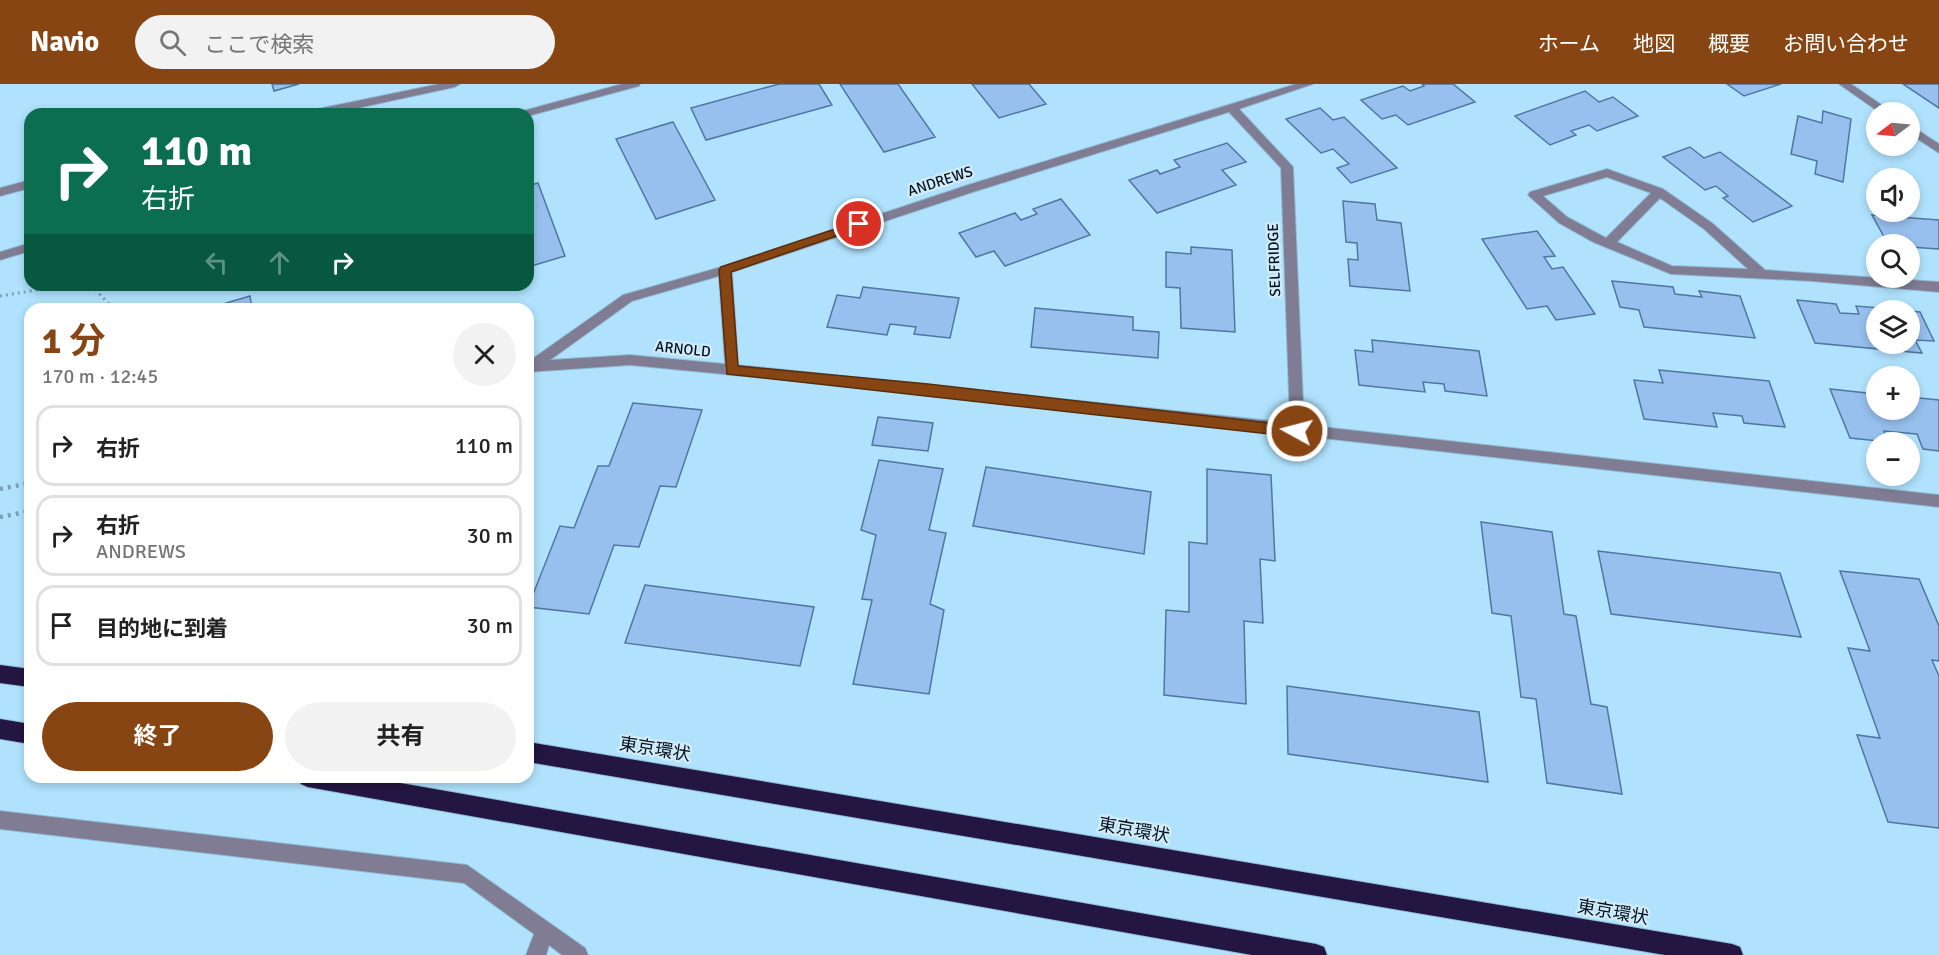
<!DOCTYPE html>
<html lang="ja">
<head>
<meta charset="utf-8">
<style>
	body { margin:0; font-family:Signika,"Noto Sans JP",sans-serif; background:#f2f2f2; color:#222; height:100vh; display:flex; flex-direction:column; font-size:22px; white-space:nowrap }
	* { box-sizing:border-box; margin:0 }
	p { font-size:20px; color:#767676 }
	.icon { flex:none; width:33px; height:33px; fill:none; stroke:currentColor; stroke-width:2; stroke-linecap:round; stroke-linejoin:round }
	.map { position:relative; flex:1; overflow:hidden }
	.details { position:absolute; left:24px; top:219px; width:510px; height:480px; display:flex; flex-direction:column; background:#fff; border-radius:18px; box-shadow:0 3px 9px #0003 }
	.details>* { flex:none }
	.top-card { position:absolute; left:24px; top:24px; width:510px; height:183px; border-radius:18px; box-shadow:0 3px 9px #0003; background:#0b6e4f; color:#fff; overflow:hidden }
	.needle { width:39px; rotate:254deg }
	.tools { position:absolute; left:1866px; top:18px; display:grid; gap:12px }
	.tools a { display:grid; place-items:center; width:54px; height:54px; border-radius:50%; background:#fff; box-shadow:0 3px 9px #0003; font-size:30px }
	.pin { position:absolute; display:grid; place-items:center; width:51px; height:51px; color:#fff; margin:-26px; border:3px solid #fff; border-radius:50%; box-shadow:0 2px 6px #0007 }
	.me { position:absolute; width:66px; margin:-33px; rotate:277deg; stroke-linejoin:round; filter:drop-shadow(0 0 4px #0008) }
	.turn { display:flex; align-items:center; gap:21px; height:126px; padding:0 18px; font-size:27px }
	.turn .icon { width:78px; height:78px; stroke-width:2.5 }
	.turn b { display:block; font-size:42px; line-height:51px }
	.lanes { display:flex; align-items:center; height:57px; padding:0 18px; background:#0003; justify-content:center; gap:30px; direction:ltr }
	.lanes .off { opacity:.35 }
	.round { display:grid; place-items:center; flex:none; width:63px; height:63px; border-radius:32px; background:#f2f2f2 }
	.head { display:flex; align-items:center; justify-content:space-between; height:102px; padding:0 18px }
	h1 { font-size:36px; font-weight:700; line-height:45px; color:#874513 }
	.cta { display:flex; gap:12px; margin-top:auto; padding:12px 18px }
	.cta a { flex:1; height:69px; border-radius:36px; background:#874513; color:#fff; font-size:24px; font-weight:700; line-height:69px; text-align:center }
	.cta a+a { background:#f2f2f2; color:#222 }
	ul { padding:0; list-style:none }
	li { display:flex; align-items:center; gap:18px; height:81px; margin:0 12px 9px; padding:0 6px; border:3px solid #e0e0e0; border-radius:18px }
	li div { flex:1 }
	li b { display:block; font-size:22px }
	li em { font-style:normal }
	header { display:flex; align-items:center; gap:36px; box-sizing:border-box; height:84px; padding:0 30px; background:#874513; color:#fff }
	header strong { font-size:28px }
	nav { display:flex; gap:33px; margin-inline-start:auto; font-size:21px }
	.search { width:420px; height:54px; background:#f2f2f2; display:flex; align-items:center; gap:15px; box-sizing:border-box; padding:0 21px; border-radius:33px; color:#767676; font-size:22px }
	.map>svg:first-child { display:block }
	.building { fill:#97c0ee; stroke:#5076a1; stroke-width:1.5 }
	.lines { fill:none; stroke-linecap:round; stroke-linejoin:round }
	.minor-casing { stroke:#90bdd5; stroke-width:2 }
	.highway-casing { stroke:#90bdd5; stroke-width:2 }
	.path-far1 { stroke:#78a0b6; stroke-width:3; stroke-dasharray:2 4; stroke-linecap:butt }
	.path { stroke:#78a0b6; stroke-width:4.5; stroke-dasharray:3 5; stroke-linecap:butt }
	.minor { fill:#807c93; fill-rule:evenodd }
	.highway { fill:#231642; fill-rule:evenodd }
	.route { fill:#874513; stroke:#582d0c; stroke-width:1.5 }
	.labels { text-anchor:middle; stroke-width:4.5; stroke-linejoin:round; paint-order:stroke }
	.street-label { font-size:15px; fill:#00131f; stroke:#d3ebf9 }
	.near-street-label { font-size:18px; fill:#00131f; stroke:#d3ebf9 }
</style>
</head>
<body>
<header>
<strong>Navio</strong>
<div class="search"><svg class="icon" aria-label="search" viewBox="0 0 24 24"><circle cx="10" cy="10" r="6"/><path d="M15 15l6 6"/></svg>ここで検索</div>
<nav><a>ホーム</a><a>地図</a><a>概要</a><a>お問い合わせ</a></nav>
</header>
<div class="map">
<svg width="1939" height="871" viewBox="0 0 1939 871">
	<rect width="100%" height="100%" fill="#b0e2fd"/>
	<path class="building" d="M 272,0 L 299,0 L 274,7 Z
		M 779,0 L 819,0 L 832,21 L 706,56 L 691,24 Z
		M 840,0 L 898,0 L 935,53 L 884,68 Z
		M 972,0 L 1029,0 L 1046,20 L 999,34 Z
		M 1422,0 L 1453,0 L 1475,18 L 1408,41 L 1396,31 L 1382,35 L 1361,16 L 1403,2 L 1410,7 L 1424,2 Z
		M 1727,0 L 1781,0 L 1744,12 Z
		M 1903,0 L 1939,0 L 1939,24 Z
		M 1585,7 L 1599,18 L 1613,13 L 1638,32 L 1597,47 L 1589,41 L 1571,47 L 1576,51 L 1550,61 L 1515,32 Z
		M 1320,24 L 1333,36 L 1344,33 L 1397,84 L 1351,99 L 1337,84 L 1349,80 L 1333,65 L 1321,69 L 1286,35 Z
		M 1823,27 L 1851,35 L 1843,98 L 1815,90 L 1817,77 L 1791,70 L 1798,32 L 1822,39 Z
		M 673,38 L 715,116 L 656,135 L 616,55 Z
		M 1227,59 L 1246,78 L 1222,86 L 1236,101 L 1157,129 L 1129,96 L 1157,86 L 1160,90 L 1180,83 L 1174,76 Z
		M 1690,63 L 1704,74 L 1720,68 L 1792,122 L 1753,138 L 1723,114 L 1728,112 L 1716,102 L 1705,106 L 1663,73 Z
		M 538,99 L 565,172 L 528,183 L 528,102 Z
		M 1061,115 L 1090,151 L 1005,182 L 994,167 L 976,173 L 959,149 L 1015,129 L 1021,136 L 1037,130 L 1033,125 Z
		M 1343,117 L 1375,120 L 1377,136 L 1401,139 L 1410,207 L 1350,202 L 1348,175 L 1358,176 L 1357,159 L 1346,158 Z
		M 1872,131 L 1939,136 L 1939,165 L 1910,163 L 1910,160 L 1888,160 Z
		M 1537,147 L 1555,172 L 1544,173 L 1552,185 L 1563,183 L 1595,230 L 1556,236 L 1547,222 L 1527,225 L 1482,155 Z
		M 1191,163 L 1232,166 L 1235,248 L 1181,244 L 1180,204 L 1166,203 L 1166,168 L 1191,170 Z
		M 1612,197 L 1673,203 L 1675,210 L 1702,213 L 1699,207 L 1740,212 L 1755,254 L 1644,243 L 1639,226 L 1620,223 Z
		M 863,203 L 959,214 L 950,254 L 914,250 L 916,243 L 890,240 L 887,251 L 827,243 L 837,211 L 860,214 Z
		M 250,212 L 252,225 L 206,225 Z
		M 1797,216 L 1836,220 L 1840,229 L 1859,230 L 1856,222 L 1904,226 L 1876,226 L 1876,260 L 1910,260 L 1910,227 L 1920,228 L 1934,257 L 1915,256 L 1922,269 L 1815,259 Z
		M 1035,224 L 1133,233 L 1133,246 L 1159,248 L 1158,274 L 1031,263 Z
		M 1372,256 L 1479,267 L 1487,312 L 1445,307 L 1444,300 L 1423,298 L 1425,308 L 1359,301 L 1355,266 L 1373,268 Z
		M 1659,286 L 1769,297 L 1785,343 L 1744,339 L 1742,332 L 1713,329 L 1717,343 L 1644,335 L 1634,296 L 1663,299 Z
		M 1830,305 L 1876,310 L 1876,326 L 1910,326 L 1910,313 L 1939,316 L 1939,367 L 1923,365 L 1917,350 L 1884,347 L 1888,358 L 1850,354 Z
		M 633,319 L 702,326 L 676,403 L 660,402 L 639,463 L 614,461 L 589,530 L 528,523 L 560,442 L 574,444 L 598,382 L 609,382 Z
		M 878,333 L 933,339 L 928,367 L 872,361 Z
		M 879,376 L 943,385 L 929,446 L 946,449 L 930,520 L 944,526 L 929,610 L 853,600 L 872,516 L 862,515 L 876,451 L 861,446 Z
		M 986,383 L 1151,408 L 1144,470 L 973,442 Z
		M 1207,385 L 1271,391 L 1275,477 L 1260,475 L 1263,539 L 1244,537 L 1246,620 L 1164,611 L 1166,526 L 1189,528 L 1189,458 L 1207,460 Z
		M 1481,438 L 1552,448 L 1564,530 L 1576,532 L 1591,620 L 1607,623 L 1622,710 L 1547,699 L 1536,615 L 1521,613 L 1511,532 L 1492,529 Z
		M 1598,467 L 1780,489 L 1801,553 L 1611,530 Z
		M 1840,487 L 1919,495 L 1939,542 L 1939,577 L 1932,576 L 1939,592 L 1939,744 L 1888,738 L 1857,651 L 1880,654 L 1848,564 L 1870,567 Z
		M 645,501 L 814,523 L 800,582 L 625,559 Z
		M 1287,602 L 1479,628 L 1488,698 L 1288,670 Z"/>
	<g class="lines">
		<defs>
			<path id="minor" d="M 439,0 L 460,0 L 455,3 L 330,30 L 307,30 L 313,26 Z
				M 622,0 L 640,0 L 639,2 L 528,32 L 528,30 L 517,30 L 519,28 Z
				M 1296,0 L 1313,0 L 1239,25 L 1293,83 L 1304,341 L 1939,411 L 1939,423 L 928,310 L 630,281 L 528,288 L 528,278 L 623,211 L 721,183 L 968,101 ZM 1229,28 L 1281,84 L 1290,339 L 738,281 L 732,188 L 976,107 ZM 719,192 L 725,280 L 630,271 L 550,276 L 632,217 Z
				M 1839,0 L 1851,0 L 1892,28 L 1879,28 Z
				M 1910,41 L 1939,60 L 1939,69 L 1910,50 Z
				M 1607,85 L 1663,105 L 1712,139 L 1765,186 L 1939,198 L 1939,208 L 1811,197 L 1671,190 L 1593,158 L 1559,139 L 1528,111 L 1530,108 ZM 1607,93 L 1651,109 L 1606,154 L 1567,133 L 1543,112 ZM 1660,114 L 1704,145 L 1748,185 L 1672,182 L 1617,158 Z
				M 30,96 L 30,104 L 0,112 L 0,104 Z
				M 30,159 L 30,167 L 0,176 L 0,168 Z
				M 0,727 L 467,781 L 585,864 L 588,871 L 562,871 L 549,861 L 546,871 L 526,871 L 534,850 L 464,799 L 0,745 Z"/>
			<path id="highway" d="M 0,581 L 30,585 L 30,603 L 0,599 Z
				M 0,635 L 30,640 L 30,660 L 0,655 Z
				M 528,658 L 1732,860 L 1740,863 L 1743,871 L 1665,871 L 528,678 Z
				M 298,693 L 366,693 L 1316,860 L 1324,863 L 1327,871 L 1252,871 L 308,703 L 301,700 Z"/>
		</defs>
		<use href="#minor" class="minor-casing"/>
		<use href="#highway" class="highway-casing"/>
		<path class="path-far1" d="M 91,201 L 109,220 L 109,225
			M 0,212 L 67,201"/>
		<path class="path" d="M 0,405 L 30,399
			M 26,428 L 30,407
			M 0,433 L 30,427"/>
		<use href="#minor" class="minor"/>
		<use href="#highway" class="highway"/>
	</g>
	<path class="route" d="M 859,137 L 863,138 L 863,143 L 731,188 L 738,282 L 928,300 L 1297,342 L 1304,347 L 1297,353 L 727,290 L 719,186 L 721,183 Z"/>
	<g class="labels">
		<g class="street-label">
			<text transform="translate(940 97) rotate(-18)" y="5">ANDREWS</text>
			<text transform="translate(1274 176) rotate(-92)" y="5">SELFRIDGE</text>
			<text transform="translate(683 265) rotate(6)" y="5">ARNOLD</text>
		</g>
		<g class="near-street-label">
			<text transform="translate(655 665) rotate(9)" y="6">東京環状</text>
			<text transform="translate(1134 746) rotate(10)" y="6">東京環状</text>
			<text transform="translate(1613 828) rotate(10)" y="6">東京環状</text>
		</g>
	</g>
</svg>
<div class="tools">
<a><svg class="needle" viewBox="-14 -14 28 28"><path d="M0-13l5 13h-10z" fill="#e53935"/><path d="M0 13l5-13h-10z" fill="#767676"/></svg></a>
<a><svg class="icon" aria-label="sound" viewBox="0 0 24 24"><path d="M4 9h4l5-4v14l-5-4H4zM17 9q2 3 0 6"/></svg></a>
<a><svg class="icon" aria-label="search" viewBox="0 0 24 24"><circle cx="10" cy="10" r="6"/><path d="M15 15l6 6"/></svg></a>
<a><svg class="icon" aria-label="layers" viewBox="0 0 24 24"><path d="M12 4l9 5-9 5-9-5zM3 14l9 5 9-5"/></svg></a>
<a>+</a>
<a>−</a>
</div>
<div class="pin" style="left:859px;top:140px;background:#d93025"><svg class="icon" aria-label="arrive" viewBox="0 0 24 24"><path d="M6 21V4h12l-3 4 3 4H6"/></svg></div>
<svg class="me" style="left:1297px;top:347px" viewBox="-20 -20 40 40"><circle r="17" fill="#874513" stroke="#fff" stroke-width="3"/><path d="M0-11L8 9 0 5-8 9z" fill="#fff"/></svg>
<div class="top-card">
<div class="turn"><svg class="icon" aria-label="right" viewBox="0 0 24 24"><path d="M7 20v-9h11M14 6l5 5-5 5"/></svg><div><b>110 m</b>右折</div></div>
<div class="lanes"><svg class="icon off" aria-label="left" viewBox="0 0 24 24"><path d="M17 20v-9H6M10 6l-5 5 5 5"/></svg><svg class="icon off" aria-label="ahead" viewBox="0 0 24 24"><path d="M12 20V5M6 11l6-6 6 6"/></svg><svg class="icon" aria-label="right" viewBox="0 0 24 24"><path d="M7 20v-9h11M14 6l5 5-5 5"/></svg></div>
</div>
<section class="details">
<div class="head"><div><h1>1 分</h1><p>170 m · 12:45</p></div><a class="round"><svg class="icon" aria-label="close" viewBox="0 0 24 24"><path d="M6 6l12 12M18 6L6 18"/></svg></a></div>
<ul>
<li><svg class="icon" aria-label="right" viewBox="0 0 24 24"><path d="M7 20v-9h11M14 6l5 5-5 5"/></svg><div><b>右折</b></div><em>110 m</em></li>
<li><svg class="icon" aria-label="right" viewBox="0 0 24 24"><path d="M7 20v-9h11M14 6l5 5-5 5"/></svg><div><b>右折</b><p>ANDREWS</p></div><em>30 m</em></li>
<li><svg class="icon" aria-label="arrive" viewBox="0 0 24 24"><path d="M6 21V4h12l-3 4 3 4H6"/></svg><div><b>目的地に到着</b></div><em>30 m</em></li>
</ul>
<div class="cta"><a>終了</a><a>共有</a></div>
</section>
</div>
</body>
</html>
